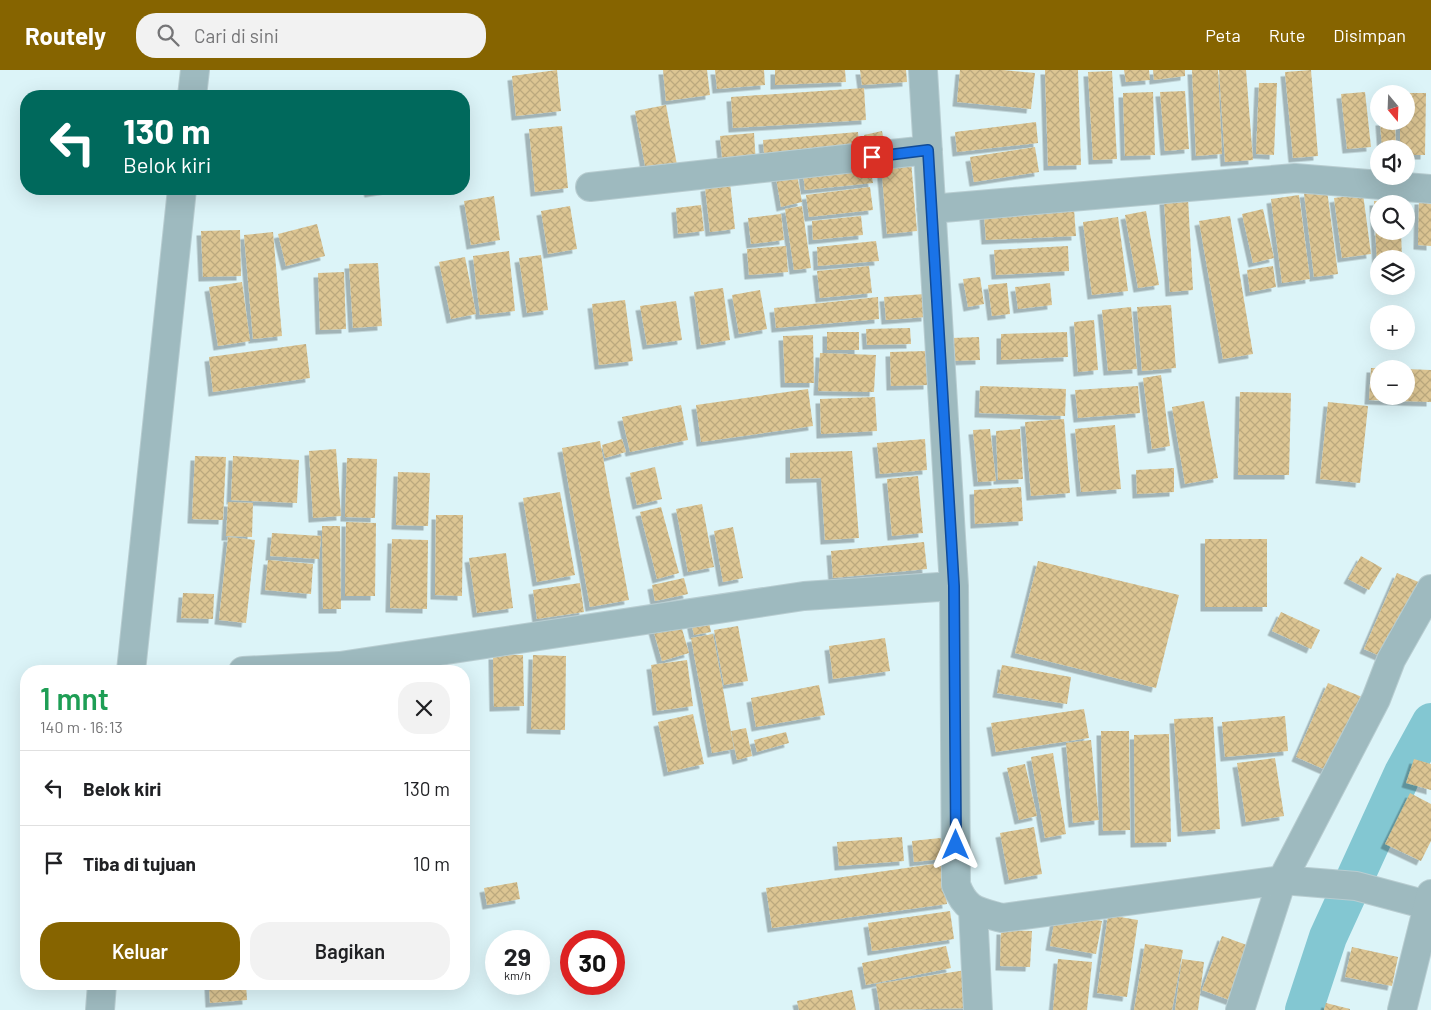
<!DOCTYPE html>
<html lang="id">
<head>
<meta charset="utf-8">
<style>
	body { margin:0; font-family:Barlow,sans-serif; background:#f2f2f2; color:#202124; height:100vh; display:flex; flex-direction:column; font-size:19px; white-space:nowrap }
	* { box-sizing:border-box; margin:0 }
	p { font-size:16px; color:#757577 }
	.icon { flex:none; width:28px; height:28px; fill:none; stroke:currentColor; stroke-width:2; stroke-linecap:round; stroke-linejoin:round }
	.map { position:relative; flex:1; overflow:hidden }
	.sheet { position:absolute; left:20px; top:595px; width:450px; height:325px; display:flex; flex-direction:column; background:#fff; border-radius:20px; box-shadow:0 5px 20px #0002 }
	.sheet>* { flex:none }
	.guide { position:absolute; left:20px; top:20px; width:450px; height:105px; border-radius:20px; box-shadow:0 5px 20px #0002; background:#00695c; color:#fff; overflow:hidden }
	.needle { width:32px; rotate:161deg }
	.fabs { position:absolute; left:1370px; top:15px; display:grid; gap:10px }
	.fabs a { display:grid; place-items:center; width:45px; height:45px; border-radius:50%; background:#fff; box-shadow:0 5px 20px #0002; font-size:25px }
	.speed { position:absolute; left:485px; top:860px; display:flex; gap:10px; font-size:25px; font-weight:700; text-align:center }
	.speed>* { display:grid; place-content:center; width:65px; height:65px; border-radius:50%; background:#fff; box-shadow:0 5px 20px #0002; line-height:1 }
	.speed small { font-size:12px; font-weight:400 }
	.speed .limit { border:8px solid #d22; background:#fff; color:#111 }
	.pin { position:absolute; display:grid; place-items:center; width:42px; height:42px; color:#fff; margin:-21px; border-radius:10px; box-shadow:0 2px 8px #0006 }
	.me { position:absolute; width:55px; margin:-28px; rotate:0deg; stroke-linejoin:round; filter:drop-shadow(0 0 4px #0008) }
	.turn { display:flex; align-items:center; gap:18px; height:105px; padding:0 20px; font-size:22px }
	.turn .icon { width:65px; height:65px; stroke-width:2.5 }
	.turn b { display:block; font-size:35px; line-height:42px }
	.round { display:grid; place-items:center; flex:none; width:52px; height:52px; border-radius:20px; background:#f2f2f2 }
	.summary { display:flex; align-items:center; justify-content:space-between; height:85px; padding:0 20px }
	h1 { font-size:30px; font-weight:600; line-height:38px; color:#1e9e55 }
	.primary-button { display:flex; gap:10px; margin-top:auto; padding:10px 20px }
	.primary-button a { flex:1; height:58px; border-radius:20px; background:#866400; color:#fff; font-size:20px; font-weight:600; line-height:58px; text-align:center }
	.primary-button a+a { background:#f2f2f2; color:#202124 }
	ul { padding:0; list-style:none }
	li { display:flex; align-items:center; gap:15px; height:75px; padding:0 20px; border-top:1px solid #e0e0e0 }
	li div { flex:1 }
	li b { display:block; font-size:19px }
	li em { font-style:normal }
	header { display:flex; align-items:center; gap:30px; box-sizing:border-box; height:70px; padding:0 25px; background:#866400; color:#fff }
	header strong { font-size:24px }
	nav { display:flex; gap:28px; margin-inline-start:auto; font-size:18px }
	.search { width:350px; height:45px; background:#f2f2f2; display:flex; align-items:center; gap:12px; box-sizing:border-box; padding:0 18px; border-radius:20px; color:#757577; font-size:19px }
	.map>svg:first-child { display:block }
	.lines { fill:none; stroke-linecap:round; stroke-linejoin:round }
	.canal { stroke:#83c7d2; stroke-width:38 }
	.building { fill:url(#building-cross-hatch); filter:url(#shadow) }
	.minor-casing { stroke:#b8cdd1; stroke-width:30 }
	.tertiary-casing { stroke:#b8cdd1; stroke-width:30 }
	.minor { stroke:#9ebabf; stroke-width:28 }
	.tertiary { stroke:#9ebabf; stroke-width:28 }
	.route-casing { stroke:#114b97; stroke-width:12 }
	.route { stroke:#1a73e8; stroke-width:9 }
</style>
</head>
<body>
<header>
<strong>Routely</strong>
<div class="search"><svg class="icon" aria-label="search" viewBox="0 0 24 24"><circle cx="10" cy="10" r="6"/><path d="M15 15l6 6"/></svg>Cari di sini</div>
<nav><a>Peta</a><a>Rute</a><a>Disimpan</a></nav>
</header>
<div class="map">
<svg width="1431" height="940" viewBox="0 0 1431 940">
	<defs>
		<pattern id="building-cross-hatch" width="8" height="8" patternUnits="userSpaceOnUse" patternTransform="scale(1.25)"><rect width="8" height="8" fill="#dcc593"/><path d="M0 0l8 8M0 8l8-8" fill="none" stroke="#bca97e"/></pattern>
		<filter id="shadow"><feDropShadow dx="-4.5" dy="4.5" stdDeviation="0" flood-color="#0004"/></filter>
	</defs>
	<rect width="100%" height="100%" fill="#dcf4f8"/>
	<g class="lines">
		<path class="canal" d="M 1304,940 L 1328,867 L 1403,703 L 1431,652"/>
	</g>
	<path class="building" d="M 557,0 L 561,41 L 516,46 L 512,6 Z
		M 663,0 L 707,0 L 710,25 L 666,31 Z
		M 715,0 L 764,0 L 765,15 L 717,19 Z
		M 775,0 L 845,0 L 846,12 L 775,15 Z
		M 860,0 L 906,0 L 907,12 L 862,15 Z
		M 960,0 L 1003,0 L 1035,3 L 1031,39 L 957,32 Z
		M 1045,0 L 1078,0 L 1081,95 L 1048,96 Z
		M 1124,0 L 1149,0 L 1150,10 L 1126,12 Z
		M 1153,0 L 1185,0 L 1185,6 L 1154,10 Z
		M 1192,0 L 1218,0 L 1222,84 L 1196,86 Z
		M 1219,0 L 1246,0 L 1253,90 L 1225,92 Z
		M 1311,0 L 1318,86 L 1293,88 L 1285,2 Z
		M 1112,1 L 1117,89 L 1093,90 L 1088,2 Z
		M 1259,13 L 1277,13 L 1274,85 L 1256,84 Z
		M 864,18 L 866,50 L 733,58 L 731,27 Z
		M 1185,21 L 1189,79 L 1165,81 L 1160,22 Z
		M 1153,22 L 1155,85 L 1125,86 L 1123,23 Z
		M 1365,22 L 1371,77 L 1347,79 L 1341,24 Z
		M 1406,23 L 1426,23 L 1425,85 L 1406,85 L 1406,79 L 1400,79 L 1400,51 L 1406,51 Z
		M 666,35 L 677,95 L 646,101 L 635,41 Z
		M 1380,51 L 1395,51 L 1396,79 L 1382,79 Z
		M 1036,52 L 1038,73 L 957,82 L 955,62 Z
		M 562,56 L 568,118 L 535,122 L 529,59 Z
		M 882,61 L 886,83 L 868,86 L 864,65 Z
		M 858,62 L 860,86 L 765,94 L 763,70 Z
		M 754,63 L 756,94 L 723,97 L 720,66 Z
		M 1035,77 L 1039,102 L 974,112 L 970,87 Z
		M 911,91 L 917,161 L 887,164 L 881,94 Z
		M 870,95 L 873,113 L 805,120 L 803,102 Z
		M 796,99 L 802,132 L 781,137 L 775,102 Z
		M 730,113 L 735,159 L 710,162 L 705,117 Z
		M 870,117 L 873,140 L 809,147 L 806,125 Z
		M 368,119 L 387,119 L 387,120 L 369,123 Z
		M 1327,120 L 1338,204 L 1314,207 L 1304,123 Z
		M 1363,124 L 1371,184 L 1342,188 L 1334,128 Z
		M 1299,125 L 1310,209 L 1282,213 L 1271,129 Z
		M 494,126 L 500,170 L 471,175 L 464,131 Z
		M 1188,128 L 1193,220 L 1170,222 L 1164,130 Z
		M 1399,130 L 1400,134 L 1379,134 L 1379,161 L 1401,161 L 1402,189 L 1379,189 L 1377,195 L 1374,131 Z
		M 1419,130 L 1431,130 L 1431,176 L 1418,175 Z
		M 701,135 L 704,161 L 678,164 L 676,138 Z
		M 570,136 L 577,179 L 548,184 L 541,141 Z
		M 802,136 L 811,198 L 794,200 L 785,139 Z
		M 1074,139 L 1076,166 L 986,170 L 984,144 Z
		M 1263,139 L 1274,188 L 1253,193 L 1242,144 Z
		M 1146,141 L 1159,215 L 1138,218 L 1125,145 Z
		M 781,144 L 784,170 L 751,174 L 748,148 Z
		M 861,146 L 863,165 L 813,170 L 812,151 Z
		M 1230,146 L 1253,284 L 1223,289 L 1199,151 Z
		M 1118,147 L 1128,221 L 1092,225 L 1083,152 Z
		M 317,154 L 325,186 L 286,196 L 278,164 Z
		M 240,160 L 241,206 L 203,207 L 201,161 Z
		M 273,162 L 282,266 L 253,269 L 244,165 Z
		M 876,171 L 879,191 L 818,196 L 817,177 Z
		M 786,176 L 788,202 L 749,205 L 747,179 Z
		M 1068,176 L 1069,201 L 996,205 L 994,180 Z
		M 509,181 L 515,241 L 480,245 L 473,186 Z
		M 541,185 L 548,240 L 527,243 L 519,188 Z
		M 465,187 L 476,244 L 451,249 L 439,192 Z
		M 378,193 L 382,256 L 353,258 L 349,194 Z
		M 869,196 L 872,223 L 820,228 L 817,201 Z
		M 1273,196 L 1276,217 L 1250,222 L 1247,200 Z
		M 344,202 L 346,259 L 320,260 L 318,203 Z
		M 980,207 L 984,234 L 968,237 L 963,209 Z
		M 242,212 L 250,271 L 218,276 L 209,217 Z
		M 1007,213 L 1010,244 L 992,246 L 988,215 Z
		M 1050,213 L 1052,235 L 1018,239 L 1015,217 Z
		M 723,218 L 730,270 L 701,275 L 694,222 Z
		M 760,220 L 767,259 L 739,264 L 732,225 Z
		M 925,224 L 926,247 L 886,250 L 884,227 Z
		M 878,227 L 879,249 L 776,258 L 774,238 Z
		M 625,230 L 633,291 L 599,295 L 592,234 Z
		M 676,231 L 682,270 L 647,275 L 640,236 Z
		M 1171,235 L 1176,298 L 1142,301 L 1137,237 Z
		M 1131,237 L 1137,299 L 1108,301 L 1102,240 Z
		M 1094,250 L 1098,300 L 1078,302 L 1074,252 Z
		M 910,258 L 911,274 L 867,275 L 866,259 Z
		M 827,262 L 859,262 L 859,280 L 827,280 Z
		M 1067,262 L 1068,287 L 1001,290 L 1001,264 Z
		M 813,265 L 814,313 L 785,313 L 783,266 Z
		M 979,267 L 980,290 L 953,291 L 952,268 Z
		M 306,274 L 310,308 L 213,322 L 209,287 Z
		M 928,281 L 928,315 L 891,316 L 890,282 Z
		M 820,283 L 876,285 L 874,322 L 818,321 Z
		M 1371,298 L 1379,298 L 1379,326 L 1406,326 L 1406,299 L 1431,300 L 1431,332 L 1369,330 Z
		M 1161,305 L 1170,376 L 1152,379 L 1143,308 Z
		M 980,316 L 1066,319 L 1065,346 L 979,343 Z
		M 1138,316 L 1140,343 L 1078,348 L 1075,320 Z
		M 808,319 L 813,356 L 701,372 L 696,335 Z
		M 1240,322 L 1291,323 L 1289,405 L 1238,405 Z
		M 875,327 L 877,361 L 821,364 L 820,329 Z
		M 1204,331 L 1218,408 L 1185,414 L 1172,337 Z
		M 1328,332 L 1368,336 L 1360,413 L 1320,409 Z
		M 681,335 L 688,370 L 630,382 L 622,347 Z
		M 1064,349 L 1070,423 L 1031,426 L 1025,352 Z
		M 1115,355 L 1121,419 L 1081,422 L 1075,359 Z
		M 990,359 L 996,411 L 978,412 L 973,360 Z
		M 1020,359 L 1023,409 L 998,410 L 996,361 Z
		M 622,369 L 626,382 L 605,388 L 602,375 Z
		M 925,369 L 927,400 L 880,404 L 877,373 Z
		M 600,371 L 629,530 L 590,537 L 562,378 Z
		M 336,379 L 341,446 L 313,448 L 309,381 Z
		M 852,381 L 859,468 L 825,470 L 821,408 L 790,409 L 790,383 Z
		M 195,386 L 226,387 L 223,450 L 192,449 Z
		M 233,386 L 299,390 L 297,433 L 231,430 Z
		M 347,388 L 377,389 L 375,448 L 345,447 Z
		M 655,397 L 662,429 L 637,435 L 630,403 Z
		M 1174,398 L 1174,422 L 1137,424 L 1136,400 Z
		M 398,402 L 430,403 L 428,456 L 396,455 Z
		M 918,406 L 923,463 L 892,466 L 887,409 Z
		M 1021,417 L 1023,451 L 975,454 L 974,420 Z
		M 560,422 L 575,505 L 537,512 L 523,428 Z
		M 228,432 L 253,433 L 252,467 L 226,466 Z
		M 702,434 L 714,497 L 688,502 L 676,439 Z
		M 661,437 L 679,503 L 657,509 L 640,442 Z
		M 436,445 L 463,445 L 462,526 L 435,525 Z
		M 346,452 L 376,453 L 375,526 L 345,526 Z
		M 322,456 L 340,456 L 341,539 L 323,539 Z
		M 733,457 L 743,508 L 723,512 L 714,461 Z
		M 272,463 L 321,466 L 319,489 L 270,486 Z
		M 228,467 L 255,470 L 246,553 L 219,550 Z
		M 392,469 L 428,470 L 427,539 L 390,538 Z
		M 1205,469 L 1267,469 L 1267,537 L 1205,537 Z
		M 924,472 L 927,499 L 833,508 L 831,481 Z
		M 506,483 L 513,538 L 477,543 L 469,488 Z
		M 1361,486 L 1382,498 L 1369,520 L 1348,509 Z
		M 268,490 L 313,494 L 311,524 L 265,520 Z
		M 1038,491 L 1179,525 L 1156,618 L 1015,583 Z
		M 1397,503 L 1421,513 L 1387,589 L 1364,579 Z
		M 684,508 L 688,524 L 655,531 L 652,515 Z
		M 580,513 L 584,542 L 537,549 L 533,520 Z
		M 183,523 L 214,524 L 213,549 L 181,548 Z
		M 1281,542 L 1320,560 L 1311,579 L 1272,561 Z
		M 708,548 L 711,562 L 694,565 L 691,551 Z
		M 680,552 L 689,583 L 662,591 L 653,559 Z
		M 738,556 L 748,611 L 724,615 L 714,560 Z
		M 713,564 L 734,679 L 712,683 L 691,568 Z
		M 885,568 L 890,601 L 833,609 L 829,576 Z
		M 493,585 L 523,585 L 524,636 L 494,637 Z
		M 533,585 L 566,586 L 565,660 L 531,659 Z
		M 687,590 L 693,636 L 657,641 L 651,595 Z
		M 1002,595 L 1071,607 L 1067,634 L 997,623 Z
		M 1328,613 L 1367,629 L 1335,704 L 1296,687 Z
		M 819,615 L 825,645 L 756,657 L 751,628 Z
		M 1084,639 L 1089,668 L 996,682 L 991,653 Z
		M 693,644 L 704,694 L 668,702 L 658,652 Z
		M 1285,646 L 1288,681 L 1225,687 L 1222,652 Z
		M 1213,647 L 1220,759 L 1182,762 L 1174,649 Z
		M 746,658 L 752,686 L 737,690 L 731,661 Z
		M 1101,661 L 1129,661 L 1130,760 L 1103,761 Z
		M 786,662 L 789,673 L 757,682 L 754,670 Z
		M 1169,664 L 1171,772 L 1135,773 L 1134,665 Z
		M 1091,670 L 1099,750 L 1073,753 L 1066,673 Z
		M 1053,683 L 1066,764 L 1045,768 L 1031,687 Z
		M 1275,688 L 1284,746 L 1246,752 L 1237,693 Z
		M 1414,689 L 1431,694 L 1431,720 L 1406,713 Z
		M 1025,694 L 1037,746 L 1019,750 L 1007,698 Z
		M 1410,723 L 1431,734 L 1431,771 L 1421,791 L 1385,774 Z
		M 1034,757 L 1042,804 L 1009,810 L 1000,763 Z
		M 902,767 L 904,791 L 839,796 L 837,772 Z
		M 950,767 L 952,788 L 914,792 L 912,771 Z
		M 941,793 L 947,834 L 772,858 L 766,818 Z
		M 517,812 L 520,829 L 487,835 L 484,818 Z
		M 950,841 L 954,869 L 872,881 L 868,853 Z
		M 1056,843 L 1102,851 L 1096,884 L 1050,876 Z
		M 1108,845 L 1138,850 L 1127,927 L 1097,923 Z
		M 1001,860 L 1032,861 L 1030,897 L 1000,896 Z
		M 1222,866 L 1255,878 L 1235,932 L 1202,920 Z
		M 1145,874 L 1183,880 L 1172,940 L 1134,940 Z
		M 946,876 L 951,898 L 866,915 L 862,893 Z
		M 1352,877 L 1398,887 L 1392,916 L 1345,907 Z
		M 1058,889 L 1092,892 L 1087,940 L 1053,940 Z
		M 1182,889 L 1204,892 L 1198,940 L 1175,940 Z
		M 966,900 L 973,938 L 880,940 L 876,914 Z
		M 209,914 L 246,914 L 247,930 L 210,933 Z
		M 852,920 L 856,940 L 799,940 L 797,931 Z
		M 1326,933 L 1350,939 L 1350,940 L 1324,940 Z"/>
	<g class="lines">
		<defs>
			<path id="minor" d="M 923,0 L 954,516 L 956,815 C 966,841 977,841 1002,848 L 1282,810 L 1356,816 L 1427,835
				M 192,26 L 195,0
				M 590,117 L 928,80
				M 931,139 L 1295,108 L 1431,119
				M 131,601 L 182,119
				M 243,601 L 340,596 L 804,526 L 954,516
				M 973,840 L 978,940
				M 100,940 L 102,914
				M 1240,940 L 1282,810 L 1376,629 L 1391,590 L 1431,519"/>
			<path id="tertiary" d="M 1402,940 L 1431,824"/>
		</defs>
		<use href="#minor" class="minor-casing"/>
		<use href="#tertiary" class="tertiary-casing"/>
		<use href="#minor" class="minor"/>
		<use href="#tertiary" class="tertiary"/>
	</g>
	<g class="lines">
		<defs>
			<path id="route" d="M 872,87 L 928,80 L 954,516 L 956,775"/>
		</defs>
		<use href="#route" class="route-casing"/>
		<use href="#route" class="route"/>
	</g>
</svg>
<div class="fabs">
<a><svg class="needle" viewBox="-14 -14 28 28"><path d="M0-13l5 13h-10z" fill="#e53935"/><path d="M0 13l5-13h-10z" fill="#757577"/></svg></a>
<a><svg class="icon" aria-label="sound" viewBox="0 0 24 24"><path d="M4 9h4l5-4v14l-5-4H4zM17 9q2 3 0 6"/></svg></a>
<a><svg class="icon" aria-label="search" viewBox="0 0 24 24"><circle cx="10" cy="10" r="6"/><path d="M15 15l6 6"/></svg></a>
<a><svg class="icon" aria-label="layers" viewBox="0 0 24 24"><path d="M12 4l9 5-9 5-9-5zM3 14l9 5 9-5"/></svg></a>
<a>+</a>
<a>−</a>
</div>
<div class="speed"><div>29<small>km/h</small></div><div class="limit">30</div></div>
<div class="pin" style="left:872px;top:87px;background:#d93025"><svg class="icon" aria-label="arrive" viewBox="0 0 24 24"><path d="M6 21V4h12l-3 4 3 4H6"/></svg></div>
<svg class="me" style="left:956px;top:775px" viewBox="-20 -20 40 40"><path d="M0-17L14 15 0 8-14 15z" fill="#1a73e8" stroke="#fff" stroke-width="4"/></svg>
<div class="guide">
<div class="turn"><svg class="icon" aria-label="left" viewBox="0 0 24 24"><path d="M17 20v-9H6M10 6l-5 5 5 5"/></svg><div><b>130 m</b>Belok kiri</div></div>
</div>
<section class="sheet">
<div class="summary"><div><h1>1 mnt</h1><p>140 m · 16:13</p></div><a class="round"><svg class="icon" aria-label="close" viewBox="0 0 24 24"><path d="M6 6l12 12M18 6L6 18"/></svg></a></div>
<ul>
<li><svg class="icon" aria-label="left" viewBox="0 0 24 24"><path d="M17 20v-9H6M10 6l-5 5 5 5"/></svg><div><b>Belok kiri</b></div><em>130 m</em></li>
<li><svg class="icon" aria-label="arrive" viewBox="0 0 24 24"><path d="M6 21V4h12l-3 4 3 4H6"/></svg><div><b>Tiba di tujuan</b></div><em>10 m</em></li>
</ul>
<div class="primary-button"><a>Keluar</a><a>Bagikan</a></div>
</section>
</div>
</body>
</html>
